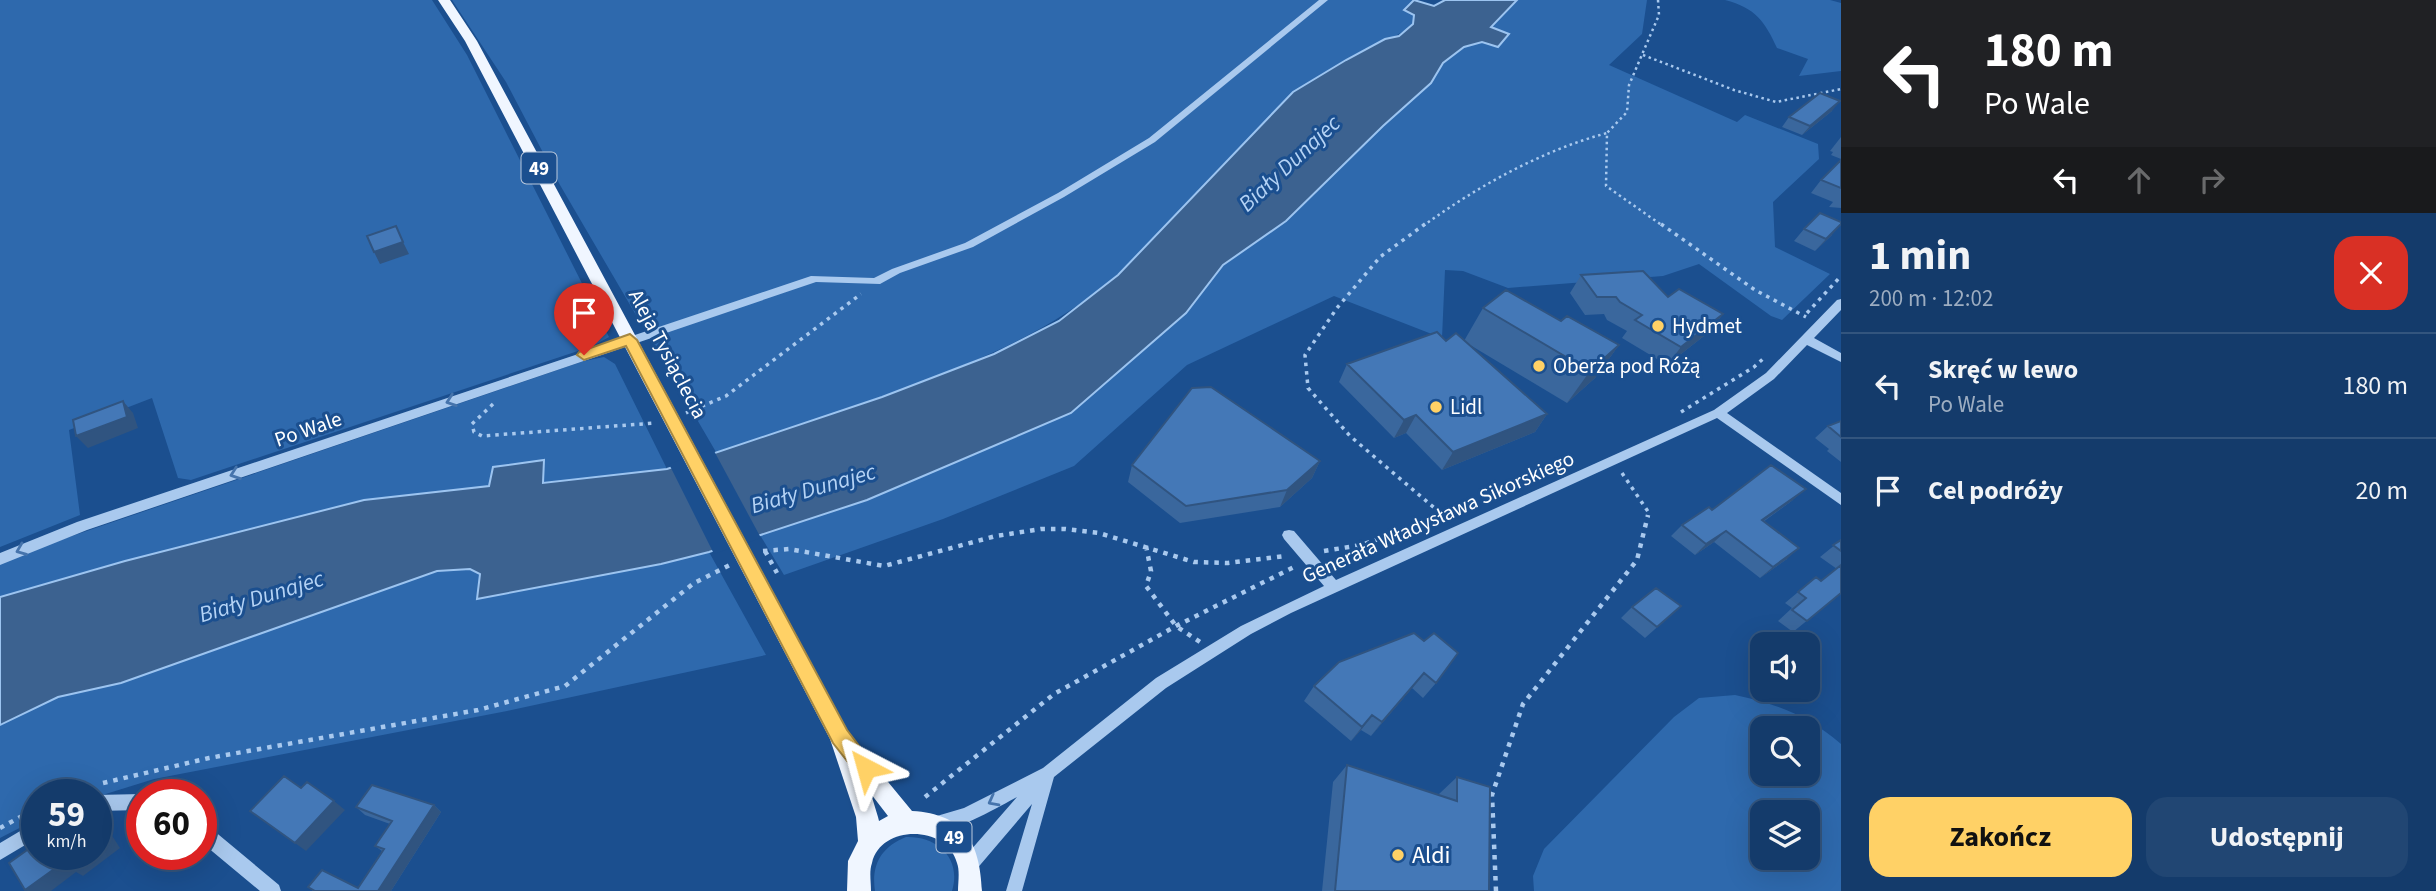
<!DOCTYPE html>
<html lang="pl">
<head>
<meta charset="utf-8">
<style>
	body { margin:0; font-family:"Source Sans 3",sans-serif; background:#214673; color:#f1f3f6; height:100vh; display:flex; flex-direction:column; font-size:26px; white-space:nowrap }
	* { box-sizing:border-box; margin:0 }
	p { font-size:23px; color:#9dadc1 }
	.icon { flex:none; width:38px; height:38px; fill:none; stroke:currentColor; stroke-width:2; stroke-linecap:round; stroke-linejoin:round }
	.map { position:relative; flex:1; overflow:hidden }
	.details { display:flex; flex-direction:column; background:#143b6b; width:595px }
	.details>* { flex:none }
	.guide { background:#202124; color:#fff; overflow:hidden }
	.fabs { position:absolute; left:1750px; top:632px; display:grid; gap:14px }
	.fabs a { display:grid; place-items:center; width:70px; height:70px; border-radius:14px; background:#143b6b; box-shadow:0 7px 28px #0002,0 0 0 2px #33557e; font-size:35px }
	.speed { position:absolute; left:21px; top:779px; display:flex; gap:14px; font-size:35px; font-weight:700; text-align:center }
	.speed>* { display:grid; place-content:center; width:91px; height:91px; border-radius:50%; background:#143b6b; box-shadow:0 7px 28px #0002,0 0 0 2px #33557e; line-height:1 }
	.speed small { font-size:18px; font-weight:400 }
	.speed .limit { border:10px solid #d22; background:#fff; color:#111 }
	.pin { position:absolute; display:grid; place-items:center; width:60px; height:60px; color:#fff; margin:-72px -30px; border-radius:50% 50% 50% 0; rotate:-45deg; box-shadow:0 0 7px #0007 }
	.pin .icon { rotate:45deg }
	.me { position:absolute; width:77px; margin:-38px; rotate:321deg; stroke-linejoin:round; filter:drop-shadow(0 0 5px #0008) }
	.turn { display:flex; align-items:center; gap:24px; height:147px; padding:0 28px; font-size:32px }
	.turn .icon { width:91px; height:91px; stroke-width:2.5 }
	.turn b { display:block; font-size:49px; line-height:60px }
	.lanes { display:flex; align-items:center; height:66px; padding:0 28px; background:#0003; justify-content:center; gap:35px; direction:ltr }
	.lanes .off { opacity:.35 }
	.round { display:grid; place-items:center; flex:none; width:74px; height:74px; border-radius:21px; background:#214673 }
	.summary { display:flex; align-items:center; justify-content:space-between; height:119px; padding:0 28px }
	h1 { font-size:42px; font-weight:700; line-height:52px }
	.action { display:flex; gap:14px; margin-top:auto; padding:14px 28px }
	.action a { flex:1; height:80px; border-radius:21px; background:#ffd166; color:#111; font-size:28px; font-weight:700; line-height:80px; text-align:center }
	.action a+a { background:#214673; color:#f1f3f6 }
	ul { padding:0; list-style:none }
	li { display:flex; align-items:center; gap:21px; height:105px; padding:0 28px; border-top:2px solid #33557e }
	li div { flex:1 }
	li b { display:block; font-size:26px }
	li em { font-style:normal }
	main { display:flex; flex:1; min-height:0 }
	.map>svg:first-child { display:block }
	.green { fill:#2e69ad; fill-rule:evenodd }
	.water { fill:#3c6290; stroke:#9cc4f0; stroke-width:2 }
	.pier { fill:#1b4f8f }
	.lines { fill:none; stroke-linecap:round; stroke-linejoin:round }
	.path-far2 { stroke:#a9c9ee; stroke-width:2.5; stroke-dasharray:2.5 3.5; stroke-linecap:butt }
	.path-far1 { stroke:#a9c9ee; stroke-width:3.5; stroke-dasharray:3.5 5; stroke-linecap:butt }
	.path { stroke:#a9c9ee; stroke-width:4.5; stroke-dasharray:4.5 6; stroke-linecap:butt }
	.minor { fill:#a9c9ee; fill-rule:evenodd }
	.major { fill:#f0f6ff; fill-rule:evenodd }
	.wall { fill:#3a679d }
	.shaded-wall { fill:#305480 }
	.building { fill:#4478b7; stroke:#305480; stroke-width:2 }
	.oneway { stroke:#4674ac }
	.route { fill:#ffd166; stroke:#a68842; stroke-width:2 }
	.poi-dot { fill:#ffd166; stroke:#1b4f8f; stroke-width:2.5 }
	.labels { text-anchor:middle; stroke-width:6; stroke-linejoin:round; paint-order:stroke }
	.shield { fill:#1b4f8f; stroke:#bbcadd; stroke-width:2 }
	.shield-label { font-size:19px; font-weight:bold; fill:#fff }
	.poi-label { font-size:21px; fill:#fff; stroke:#1b4f8f; text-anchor:start }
	.street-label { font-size:21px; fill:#fff; stroke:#1b4f8f }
	.water-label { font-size:23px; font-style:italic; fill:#b5d3f5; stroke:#1b4f8f }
	.near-poi-label { font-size:24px; fill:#fff; stroke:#1b4f8f; text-anchor:start }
</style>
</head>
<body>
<main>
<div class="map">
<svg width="1841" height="891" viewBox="0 0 1841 891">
	<rect width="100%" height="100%" fill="#1b4f8f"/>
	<path class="green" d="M 0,0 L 432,0 L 467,55 L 609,337 L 593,346 L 191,480 L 178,478 L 152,398 L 69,430 L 80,515 L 0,547 Z
		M 452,0 L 1414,0 L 1404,10 L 1414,15 L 1414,24 C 1393,41 1367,46 1344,61 C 1313,82 1284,111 1254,135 C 1204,177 1167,233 1117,275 C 1052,331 986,357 908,387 C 845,411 781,433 716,452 L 560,185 L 506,82 Z
		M 1517,0 L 1647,0 L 1642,34 L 1609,65 L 1737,122 L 1745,115 L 1818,144 L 1819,159 L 1773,202 L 1775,247 L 1830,274 L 1782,320 L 1771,316 L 1699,264 L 1663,276 L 1508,288 L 1463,271 L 1445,270 L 1442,338 L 1334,296 L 1187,365 L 1074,466 L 943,519 L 784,575 L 760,535 L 867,500 L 1071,413 L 1186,313 L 1223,265 L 1286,221 L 1383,126 L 1431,83 L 1443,63 L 1464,47 L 1482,42 L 1498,46 L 1491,28 Z
		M 1725,0 L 1830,0 L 1841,3 L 1841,71 L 1799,76 L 1808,59 L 1777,48 C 1765,22 1756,8 1725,0 Z
		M 604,357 L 615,364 L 667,469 L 543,483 L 543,460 L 489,486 L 364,500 L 125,561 L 0,597 L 0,564 L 37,548 L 584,361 Z
		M 709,552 L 766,655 L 507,711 L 154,779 L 96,797 L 96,794 L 37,794 L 37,819 L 0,838 L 0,725 L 58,697 L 121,683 L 437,571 L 470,569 L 480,575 L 478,599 L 661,564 Z
		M 1735,695 C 1778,704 1808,716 1841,744 L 1841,891 L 1534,891 L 1533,876 L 1544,849 L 1674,717 L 1699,698 ZM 1762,728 L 1808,728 L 1808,774 L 1762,774 ZM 1762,812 L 1808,812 L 1808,858 L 1762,858 Z
		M 906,837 C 937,836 962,858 952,891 L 875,891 C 871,865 881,847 906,837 Z"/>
	<path class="water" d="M 1414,0 L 1434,6 L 1445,0 L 1517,0 L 1491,27 L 1509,34 L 1498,47 L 1482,42 L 1464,47 L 1443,63 L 1431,83 L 1383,126 L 1286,221 L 1223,265 L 1186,313 L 1071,413 L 867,500 L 709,552 L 661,564 L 477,599 L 480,574 L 470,569 L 437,571 L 121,683 L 58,697 L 0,725 L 0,597 L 125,561 L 364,500 L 489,486 L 493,467 L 544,460 L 543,483 L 667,469 L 882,397 L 994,354 L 1059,321 L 1118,275 L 1293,92 L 1346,60 L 1385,39 L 1399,36 L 1413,24 L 1414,15 L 1404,10 Z"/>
	<path class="pier" d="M 713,449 L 761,538 L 714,554 L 669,464 Z"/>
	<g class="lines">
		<path class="path-far2" d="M 1658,0 L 1659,15 L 1629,85 L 1627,112 L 1607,133 L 1606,186 L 1663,226
			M 1643,55 L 1734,90 L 1776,102 L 1841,89
			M 1423,226 C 1478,186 1541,151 1607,133"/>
		<path class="path-far1" d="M 1425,224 L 1380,257 L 1337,308 L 1305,355 L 1308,388 L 1350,436 L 1445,517
			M 1661,224 L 1755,290 L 1806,317
			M 1807,313 L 1841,276
			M 493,404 L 472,424 L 474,432 L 482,436 L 655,423
			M 1681,412 L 1754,367 L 1765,357
			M 686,413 L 726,396 L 861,294
			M 1622,473 L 1649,513 L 1648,517
			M 1443,517 L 1460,511"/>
		<path class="path" d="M 1443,515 L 1446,518
			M 1146,546 L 1151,571 L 1146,586 L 1176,626 L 1200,642
			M 763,551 L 789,549 L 884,566 L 996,536 L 1041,529 L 1065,529 L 1099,533 L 1194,562 L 1228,563 L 1285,556
			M 765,551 L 777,573
			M 1324,551 L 1361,545 L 1448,515
			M 103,783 L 209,758 L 478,710 L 565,686 L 694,583 L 730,565
			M 68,794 L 88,787
			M 925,797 L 1054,694 L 1176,626 L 1296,566
			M 0,828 L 37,808
			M 1496,891 L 1492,795 L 1523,704 L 1637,560 L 1648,515"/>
		<path class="minor" d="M 1319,0 L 1328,0 L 1155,142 L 1064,197 L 973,247 L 900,273 L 880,284 L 816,282 L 87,530 L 0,565 L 0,553 L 77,522 L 811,276 L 874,278 L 892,269 L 965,243 L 1058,193 L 1149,138 Z
			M 1841,299 L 1841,310 L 1814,338 L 1841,353 L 1841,362 L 1807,345 L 1774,379 L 1727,413 L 1841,493 L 1841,505 L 1717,418 L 1291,613 L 1251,634 L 1166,688 L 1054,777 L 1022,891 L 1006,891 L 1032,804 L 975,871 L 969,873 L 963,871 L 961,865 L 963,859 L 1017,797 C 1000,806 948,837 930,830 L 928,824 L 930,818 L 964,808 L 1043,768 L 1156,678 L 1241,626 L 1324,586 L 1284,539 L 1282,535 L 1284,531 L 1289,530 L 1294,531 L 1336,580 L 1714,410 L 1766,373 L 1837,300 Z
			M 142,794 L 142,810 L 96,811 L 96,795 Z
			M 37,821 L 37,838 L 0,860 L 0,843 Z
			M 201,823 L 207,825 L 279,885 L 281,891 L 260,891 L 201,842 Z"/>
		<path class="major" d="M 438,0 L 450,0 L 477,41 L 851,737 L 912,811 C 965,814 980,843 982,891 L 958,891 C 958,883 960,871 957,863 C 947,825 881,824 872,863 C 869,871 871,882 871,891 L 847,891 L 848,861 L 858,841 L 856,817 L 830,739 L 465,41 ZM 871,794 L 888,816 L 879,821 L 878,817 Z"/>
	</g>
	<path class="wall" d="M 1832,111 L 1802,135 L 1782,127 L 1789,117 Z
		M 1841,137 L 1841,159 L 1831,155 L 1833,152 L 1830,151 Z
		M 1841,160 L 1841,208 L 1829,207 L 1833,202 L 1811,193 L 1821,180 Z
		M 1804,229 L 1832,235 L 1815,251 L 1794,241 Z
		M 1581,275 L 1668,297 L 1723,314 L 1709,332 L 1667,365 L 1622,338 L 1627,331 L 1607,320 L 1604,314 L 1585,315 L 1570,293 Z
		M 1483,308 L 1561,321 L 1619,345 L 1595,378 L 1567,403 L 1465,342 L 1547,414 L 1535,432 L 1442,470 L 1406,433 L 1394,438 L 1339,382 L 1347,364 L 1446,341 L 1464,341 Z
		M 1841,421 L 1841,462 L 1827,451 L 1829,449 L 1815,438 L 1828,426 Z
		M 1320,461 L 1312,478 L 1280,507 L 1180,523 L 1128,482 L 1132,465 Z
		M 1793,500 L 1763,522 L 1787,559 L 1760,578 L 1714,542 L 1695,555 L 1671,536 L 1682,525 L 1712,510 Z
		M 1841,540 L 1841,593 L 1793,632 L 1778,621 L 1792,608 L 1785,603 L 1816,577 L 1821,581 L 1837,569 L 1820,557 Z
		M 1681,606 L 1645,638 L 1621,618 L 1632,607 Z
		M 1414,633 L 1436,683 L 1423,698 L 1412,688 L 1371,736 L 1361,730 L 1351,741 L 1304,701 L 1314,686 Z
		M 1347,765 L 1439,796 L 1439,794 L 1457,777 L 1489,891 L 1322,891 L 1333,782 Z
		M 434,805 L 441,812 L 391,891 L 313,891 L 308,887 L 358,888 L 382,851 L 375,846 L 390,824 L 365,815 L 356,807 Z"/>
	<path class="shaded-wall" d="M 1840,101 L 1832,111 L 1802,135 L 1810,126 Z
		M 1841,224 L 1832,235 L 1815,251 L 1826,239 Z
		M 403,242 L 409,254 L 380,264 L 374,252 Z
		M 1723,314 L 1709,332 L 1667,365 L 1681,347 Z
		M 1619,345 L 1595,378 L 1567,403 L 1590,371 Z
		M 123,401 L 133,413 L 138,428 L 88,448 L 76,436 Z
		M 1547,414 L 1535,432 L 1442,470 L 1453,452 Z
		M 1416,415 L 1406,433 L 1394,438 L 1404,420 Z
		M 1320,461 L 1312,478 L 1280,507 L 1287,490 Z
		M 1806,489 L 1793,500 L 1749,531 L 1762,520 Z
		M 1726,531 L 1714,542 L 1695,555 L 1706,544 Z
		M 1799,548 L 1787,559 L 1760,578 L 1773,567 Z
		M 1424,673 L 1412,688 L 1371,736 L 1382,722 Z
		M 1372,715 L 1361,730 L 1351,741 L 1362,727 Z
		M 334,801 L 345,810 L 306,851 L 295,843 Z
		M 434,805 L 441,812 L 391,891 L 378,891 Z
		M 96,815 L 100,817 L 120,848 L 83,876 L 76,872 L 51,891 L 27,891 L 25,890 L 64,862 L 86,854 L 96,854 Z"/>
	<path class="building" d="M 1820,93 L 1840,101 L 1810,126 L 1789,117 Z
		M 1841,160 L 1841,188 L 1821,180 Z
		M 1820,213 L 1841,222 L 1841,224 L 1826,239 L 1804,229 Z
		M 396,226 L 403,242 L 374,252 L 367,236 Z
		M 1643,271 L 1668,297 L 1679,289 L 1723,314 L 1681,347 L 1635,320 L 1642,315 L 1620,302 L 1616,297 L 1597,297 L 1581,275 Z
		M 1506,290 L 1561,321 L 1567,316 L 1619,345 L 1590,371 L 1483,308 Z
		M 1437,332 L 1446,341 L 1456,333 L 1547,414 L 1453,452 L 1416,415 L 1404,420 L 1347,364 Z
		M 1211,387 L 1320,461 L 1287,490 L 1186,506 L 1132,465 L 1192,388 Z
		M 123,401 L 127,417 L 76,436 L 73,420 Z
		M 1841,421 L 1841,437 L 1828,426 Z
		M 1771,465 L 1806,489 L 1762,520 L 1799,548 L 1773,567 L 1726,531 L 1706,544 L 1682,525 L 1709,507 L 1712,510 Z
		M 1841,540 L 1841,551 L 1833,545 Z
		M 1841,565 L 1841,593 L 1807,621 L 1792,610 L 1806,598 L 1798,592 L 1816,577 L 1821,581 Z
		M 1656,588 L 1681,606 L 1657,627 L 1632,607 Z
		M 1414,633 L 1424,641 L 1434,633 L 1458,653 L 1436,683 L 1424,673 L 1382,722 L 1372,715 L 1362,727 L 1314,686 L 1339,662 Z
		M 1347,765 L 1457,801 L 1457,777 L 1490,787 L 1489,891 L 1335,891 Z
		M 284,776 L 301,788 L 307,782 L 334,801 L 295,843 L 250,811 Z
		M 372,785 L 434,805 L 378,891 L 315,891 L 308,887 L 322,870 L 358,888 L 384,849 L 375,846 L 392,821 L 356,807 Z
		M 96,826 L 106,840 L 96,847 Z
		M 37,843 L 37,854 L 86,854 L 67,868 L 64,862 L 25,890 L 9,863 Z"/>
	<defs><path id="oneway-chevron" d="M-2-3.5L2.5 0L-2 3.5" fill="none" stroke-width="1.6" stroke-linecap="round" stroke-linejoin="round" transform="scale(1.75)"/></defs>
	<g class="oneway">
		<use href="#oneway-chevron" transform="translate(451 401) rotate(161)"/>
		<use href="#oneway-chevron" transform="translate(235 474) rotate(161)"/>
		<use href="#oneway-chevron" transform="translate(21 550) rotate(158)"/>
		<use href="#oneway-chevron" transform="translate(993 801) rotate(152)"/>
	</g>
	<path class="route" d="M 630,334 L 637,340 L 847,730 L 876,768 L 873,775 L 866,777 L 858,775 L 833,743 L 626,346 L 584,360 L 577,355 L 579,352 Z"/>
	<g class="poi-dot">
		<circle cx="1658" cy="326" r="7"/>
		<circle cx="1539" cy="366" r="7"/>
		<circle cx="1436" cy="407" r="7"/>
		<circle cx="1398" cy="855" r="7"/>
	</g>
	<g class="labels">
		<g class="shield">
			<rect x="521.5" y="152.5" width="35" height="31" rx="5"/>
			<rect x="936.5" y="821.5" width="35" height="31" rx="5"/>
		</g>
		<g class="shield-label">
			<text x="539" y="175">49</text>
			<text x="954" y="844">49</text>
		</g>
		<g class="poi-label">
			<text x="1672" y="333">Hydmet</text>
			<text x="1553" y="373">Oberża pod Różą</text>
			<text x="1450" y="414">Lidl</text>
		</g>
		<g class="street-label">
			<text transform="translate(668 354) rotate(62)" y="7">Aleja Tysiąclecia</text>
			<text transform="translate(308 429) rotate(-19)" y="7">Po Wale</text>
			<text transform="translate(1438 517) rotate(-24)" y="7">Generała Władysława Sikorskiego</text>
		</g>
		<g class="water-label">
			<text transform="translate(1289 163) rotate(-43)" y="8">Biały Dunajec</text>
			<text transform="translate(813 488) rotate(-16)" y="8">Biały Dunajec</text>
			<text transform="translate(261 596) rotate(-17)" y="8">Biały Dunajec</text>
		</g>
		<g class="near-poi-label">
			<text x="1412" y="863">Aldi</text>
		</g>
	</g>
</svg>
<div class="fabs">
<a><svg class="icon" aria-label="sound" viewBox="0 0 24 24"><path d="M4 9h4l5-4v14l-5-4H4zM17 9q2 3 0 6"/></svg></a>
<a><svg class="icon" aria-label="search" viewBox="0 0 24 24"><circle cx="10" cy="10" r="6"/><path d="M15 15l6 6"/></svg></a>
<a><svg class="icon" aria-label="layers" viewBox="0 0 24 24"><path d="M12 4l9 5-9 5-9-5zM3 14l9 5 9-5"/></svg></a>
</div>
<div class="speed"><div>59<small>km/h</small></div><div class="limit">60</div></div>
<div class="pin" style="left:584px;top:355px;background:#d93025"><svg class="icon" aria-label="arrive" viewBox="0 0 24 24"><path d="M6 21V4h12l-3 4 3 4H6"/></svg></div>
<svg class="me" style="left:866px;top:768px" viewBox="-20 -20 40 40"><path d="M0-17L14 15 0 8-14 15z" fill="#ffd166" stroke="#fff" stroke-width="4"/></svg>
</div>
<section class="details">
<div class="guide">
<div class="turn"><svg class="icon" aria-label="left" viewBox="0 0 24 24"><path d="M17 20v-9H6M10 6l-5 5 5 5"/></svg><div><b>180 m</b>Po Wale</div></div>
<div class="lanes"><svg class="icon" aria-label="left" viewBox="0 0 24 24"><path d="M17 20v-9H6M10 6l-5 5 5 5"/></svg><svg class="icon off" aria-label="ahead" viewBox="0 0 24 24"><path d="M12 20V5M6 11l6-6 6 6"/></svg><svg class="icon off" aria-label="right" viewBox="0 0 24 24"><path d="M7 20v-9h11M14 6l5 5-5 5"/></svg></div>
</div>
<div class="summary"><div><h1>1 min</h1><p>200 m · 12:02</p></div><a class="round" style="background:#d93025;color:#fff"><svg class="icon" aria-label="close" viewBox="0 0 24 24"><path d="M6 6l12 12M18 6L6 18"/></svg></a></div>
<ul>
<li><svg class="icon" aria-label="left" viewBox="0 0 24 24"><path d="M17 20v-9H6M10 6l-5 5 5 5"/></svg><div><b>Skręć w lewo</b><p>Po Wale</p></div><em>180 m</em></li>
<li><svg class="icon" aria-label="arrive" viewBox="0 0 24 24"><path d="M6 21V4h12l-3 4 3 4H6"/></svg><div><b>Cel podróży</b></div><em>20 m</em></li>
</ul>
<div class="action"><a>Zakończ</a><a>Udostępnij</a></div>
</section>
</main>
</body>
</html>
